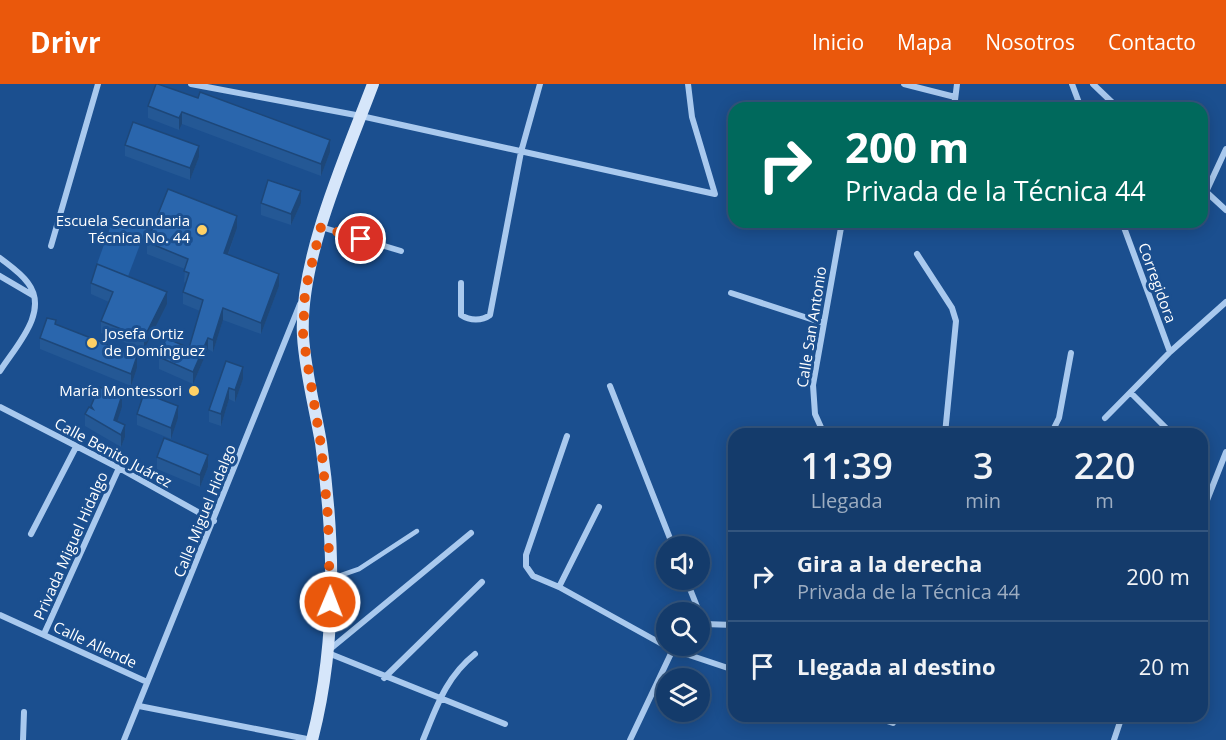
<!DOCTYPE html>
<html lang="es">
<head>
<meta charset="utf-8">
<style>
	body { margin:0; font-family:"Open Sans",sans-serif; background:#1d4271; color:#f1f3f6; height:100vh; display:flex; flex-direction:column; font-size:22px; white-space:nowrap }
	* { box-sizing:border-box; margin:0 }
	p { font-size:20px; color:#9dadc1 }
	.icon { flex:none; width:33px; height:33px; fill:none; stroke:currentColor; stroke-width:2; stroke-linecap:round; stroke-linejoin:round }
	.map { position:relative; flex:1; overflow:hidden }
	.details { position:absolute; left:728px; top:344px; width:480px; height:294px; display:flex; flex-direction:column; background:#143b6b; border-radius:18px; box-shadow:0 3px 15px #0003,0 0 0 2px #33557e }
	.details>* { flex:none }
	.top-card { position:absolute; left:728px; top:18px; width:480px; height:126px; border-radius:18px; box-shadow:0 3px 15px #0003,0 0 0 2px #33557e; background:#00695c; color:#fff; overflow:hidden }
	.buttons { position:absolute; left:656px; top:452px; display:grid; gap:12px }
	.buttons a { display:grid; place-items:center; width:54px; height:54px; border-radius:50%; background:#143b6b; box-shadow:0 3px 15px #0003,0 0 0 2px #33557e; font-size:30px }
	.pin { position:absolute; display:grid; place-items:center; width:51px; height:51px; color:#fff; margin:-26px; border:3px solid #fff; border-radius:50%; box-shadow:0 2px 6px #0007 }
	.me { position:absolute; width:66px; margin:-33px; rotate:1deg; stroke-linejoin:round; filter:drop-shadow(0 0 4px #0008) }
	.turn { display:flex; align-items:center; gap:21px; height:126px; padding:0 18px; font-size:27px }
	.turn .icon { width:78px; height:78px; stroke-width:2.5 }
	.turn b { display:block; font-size:42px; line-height:51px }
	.eta { display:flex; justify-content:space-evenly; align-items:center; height:102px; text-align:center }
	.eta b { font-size:36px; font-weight:600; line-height:42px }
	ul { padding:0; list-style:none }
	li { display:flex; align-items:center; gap:18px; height:90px; padding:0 18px; border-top:2px solid #33557e }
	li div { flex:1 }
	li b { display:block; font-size:22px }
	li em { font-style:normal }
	header { display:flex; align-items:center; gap:36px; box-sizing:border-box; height:84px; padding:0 30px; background:#ea580c; color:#fff }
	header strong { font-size:28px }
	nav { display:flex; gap:33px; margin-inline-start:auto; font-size:21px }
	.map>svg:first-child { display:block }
	.green { fill:#2461a8 }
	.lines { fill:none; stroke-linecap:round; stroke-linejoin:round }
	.lane { stroke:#a9c9ee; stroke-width:4.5 }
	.street { stroke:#a9c9ee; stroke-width:6 }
	.secondary { stroke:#d6e6fa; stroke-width:12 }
	.wall { fill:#245895 }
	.shaded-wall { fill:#1d4779 }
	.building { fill:#2a66ad; stroke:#1d4779; stroke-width:1.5 }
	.route { stroke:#ea580c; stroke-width:10; stroke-dasharray:0 18 }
	.poi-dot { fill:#ffd166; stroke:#1b4f8f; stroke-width:2 }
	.labels { text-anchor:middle; stroke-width:6; stroke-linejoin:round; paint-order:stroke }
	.poi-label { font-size:15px; fill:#fff; stroke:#1b4f8f; text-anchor:end }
	.street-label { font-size:15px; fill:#fff; stroke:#1b4f8f }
</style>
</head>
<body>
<header>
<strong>Drivr</strong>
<nav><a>Inicio</a><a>Mapa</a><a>Nosotros</a><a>Contacto</a></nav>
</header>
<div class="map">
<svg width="1226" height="656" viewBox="0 0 1226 656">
	<rect width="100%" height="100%" fill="#1b4f8f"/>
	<path class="green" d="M 115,130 L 147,142 L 127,195 L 96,183 Z"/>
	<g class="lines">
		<path class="lane" d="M 333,494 L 359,485 L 417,447"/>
		<path class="street" d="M 191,0 L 361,32 L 715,110 L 692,33 L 688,0
			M 904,0 L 955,13
			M 1072,0 L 1081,24
			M 1093,0 L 1118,24
			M 954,24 L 957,0
			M 1202,104 L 1226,126
			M 1206,108 L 1226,65
			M 1017,138 L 1018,141
			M 1122,138 L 1170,268
			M 321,143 L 401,167
			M 51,162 L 98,0
			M 917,170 L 952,224 L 956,237 L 945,350
			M 0,174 C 9,181 21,189 28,199 C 50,228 15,263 0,287
			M 0,192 L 34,212
			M 461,199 L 461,231 C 470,237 482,237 490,231 L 521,68 L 540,0
			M 731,209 L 823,239
			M 610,302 L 673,462
			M 1131,309 L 1168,346
			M 0,323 L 119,384 L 214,437
			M 1105,334 L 1170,268 L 1226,218
			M 824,350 L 815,330 L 813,301 L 842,138
			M 1051,350 L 1059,334 L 1071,269
			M 567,352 L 526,471 L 526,482 L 533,492 L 559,503 L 671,565 L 734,586
			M 1202,429 L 1226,368
			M 31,450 L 76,363
			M 686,495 L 704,540
			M 559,503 L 599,423
			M 0,531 L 147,598
			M 699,543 L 704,540 L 734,541
			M 44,550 L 119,384
			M 329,566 L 471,449
			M 328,569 L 505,640
			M 384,594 L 482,498
			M 139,622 L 312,656
			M 872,632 L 893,639
			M 23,656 L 24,628
			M 124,656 L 300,220
			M 423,656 C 437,622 446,593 475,570
			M 630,656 L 675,561
			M 1114,656 L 1122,632"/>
		<path class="secondary" d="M 312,656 C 337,560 335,457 321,359 C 315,324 305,287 303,252 C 299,175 346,72 373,0"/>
	</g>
	<path class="wall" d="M 156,0 L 330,68 L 321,92 L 182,40 L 179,46 L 148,34 L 148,22 Z
		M 125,61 L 199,73 L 190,96 L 125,72 Z
		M 261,119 L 301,119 L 291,141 L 261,131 Z
		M 237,144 L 228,171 L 279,202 L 261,250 L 223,236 L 213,268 L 208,265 L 193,300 L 159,285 L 159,273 L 189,264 L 200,227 L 183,220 L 183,208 L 186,199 L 184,198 L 185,185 L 147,170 L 147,158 Z
		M 91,199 L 167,220 L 144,266 L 101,249 L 101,237 L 109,218 L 91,210 Z
		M 56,241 L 137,284 L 131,302 L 40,265 L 40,254 Z
		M 226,277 L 243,295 L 235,318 L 229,315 L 221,342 L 209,338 L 209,326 Z
		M 91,322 L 122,323 L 117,337 L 125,353 L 121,363 L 85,342 L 85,330 L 91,324 Z
		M 137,330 L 178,334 L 171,355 L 137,341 Z
		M 157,373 L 208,383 L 200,403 L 157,385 Z"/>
	<path class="shaded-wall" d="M 182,28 L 182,40 L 179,46 L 179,34 Z
		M 330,56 L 330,68 L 321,92 L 321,80 Z
		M 199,62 L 199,73 L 190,96 L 190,84 Z
		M 301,107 L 301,119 L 291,141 L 291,130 Z
		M 237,132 L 237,144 L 224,181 L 224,169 Z
		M 279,190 L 279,202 L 261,250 L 261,239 Z
		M 167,208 L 167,220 L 144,266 L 144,254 Z
		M 223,224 L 223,236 L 213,268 L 213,256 Z
		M 208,254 L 208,265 L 193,300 L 193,288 Z
		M 137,272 L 137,284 L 131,302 L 131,290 Z
		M 243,283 L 243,295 L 235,318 L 235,306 Z
		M 229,304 L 229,315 L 221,342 L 221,330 Z
		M 122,311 L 122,323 L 114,347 L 114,336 Z
		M 178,322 L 178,334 L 171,355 L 171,344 Z
		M 125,341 L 125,353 L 121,363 L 121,351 Z
		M 208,371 L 208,383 L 200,403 L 200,391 Z"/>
	<path class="building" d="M 156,0 L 158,0 L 198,14 L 200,8 L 330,56 L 321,80 L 182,28 L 179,34 L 148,22 Z
		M 133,38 L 199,62 L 190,84 L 125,61 Z
		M 268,96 L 301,107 L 291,130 L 261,119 Z
		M 168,105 L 237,132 L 224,169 L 279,190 L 261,239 L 223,224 L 213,256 L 208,254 L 193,288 L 159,273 L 166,254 L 189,264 L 203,216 L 183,208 L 189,189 L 184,187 L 188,175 L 147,158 Z
		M 97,180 L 167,208 L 144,254 L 101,237 L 113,208 L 91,199 Z
		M 47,234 L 56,236 L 55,240 L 137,272 L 131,290 L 40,254 Z
		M 226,277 L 243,283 L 235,306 L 229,304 L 221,330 L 209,326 Z
		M 99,303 L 122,311 L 114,336 L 125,341 L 121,351 L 85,330 L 89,323 L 93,325 L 91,322 Z
		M 144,309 L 178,322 L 171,344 L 137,330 Z
		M 164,354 L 208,371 L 200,391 L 157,373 Z"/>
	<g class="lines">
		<path class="route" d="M 330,518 L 328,433 L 321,361 L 303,252 L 305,207 L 321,143 L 361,155"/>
	</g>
	<g class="poi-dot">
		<circle cx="202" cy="146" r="6"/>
		<circle cx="92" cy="259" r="6"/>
		<circle cx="194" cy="307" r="6"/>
	</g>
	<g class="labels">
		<g class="poi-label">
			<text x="190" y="142">Escuela Secundaria<tspan x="190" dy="17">Técnica No. 44</tspan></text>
			<text x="104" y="255" text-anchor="start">Josefa Ortiz<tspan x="104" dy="17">de Domínguez</tspan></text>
			<text x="182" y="312">María Montessori</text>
		</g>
		<g class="street-label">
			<text transform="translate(1157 199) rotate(70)" y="5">Corregidora</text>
			<text transform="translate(812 243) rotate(-81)" y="5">Calle San Antonio</text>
			<text transform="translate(113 369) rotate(28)" y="5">Calle Benito Juárez</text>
			<text transform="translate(205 427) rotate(-68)" y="5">Calle Miguel Hidalgo</text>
			<text transform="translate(71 462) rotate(-66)" y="5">Privada Miguel Hidalgo</text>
			<text transform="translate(95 561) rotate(25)" y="5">Calle Allende</text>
		</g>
	</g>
</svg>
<div class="buttons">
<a><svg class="icon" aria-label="sound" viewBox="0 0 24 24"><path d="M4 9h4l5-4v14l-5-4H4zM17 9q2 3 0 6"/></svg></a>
<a><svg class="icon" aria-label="search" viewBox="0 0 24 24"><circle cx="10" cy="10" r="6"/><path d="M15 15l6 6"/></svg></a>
<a><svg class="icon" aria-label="layers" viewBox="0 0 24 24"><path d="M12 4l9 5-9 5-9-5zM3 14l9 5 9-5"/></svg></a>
</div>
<div class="pin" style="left:361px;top:155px;background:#d93025"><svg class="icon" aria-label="arrive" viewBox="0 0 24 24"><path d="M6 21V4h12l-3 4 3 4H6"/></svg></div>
<svg class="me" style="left:330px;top:518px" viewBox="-20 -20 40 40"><circle r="17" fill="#ea580c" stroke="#fff" stroke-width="3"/><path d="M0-11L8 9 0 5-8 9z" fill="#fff"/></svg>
<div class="top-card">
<div class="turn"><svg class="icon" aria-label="right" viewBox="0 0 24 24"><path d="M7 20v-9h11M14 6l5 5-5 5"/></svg><div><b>200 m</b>Privada de la Técnica 44</div></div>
</div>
<section class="details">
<div class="eta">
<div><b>11:39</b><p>Llegada</p></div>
<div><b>3</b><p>min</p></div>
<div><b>220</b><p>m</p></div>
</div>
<ul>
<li><svg class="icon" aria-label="right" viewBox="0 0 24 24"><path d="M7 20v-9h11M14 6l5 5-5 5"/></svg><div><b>Gira a la derecha</b><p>Privada de la Técnica 44</p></div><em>200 m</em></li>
<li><svg class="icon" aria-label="arrive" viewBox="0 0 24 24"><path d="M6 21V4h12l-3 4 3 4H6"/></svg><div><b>Llegada al destino</b></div><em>20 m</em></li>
</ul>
</section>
</div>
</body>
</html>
